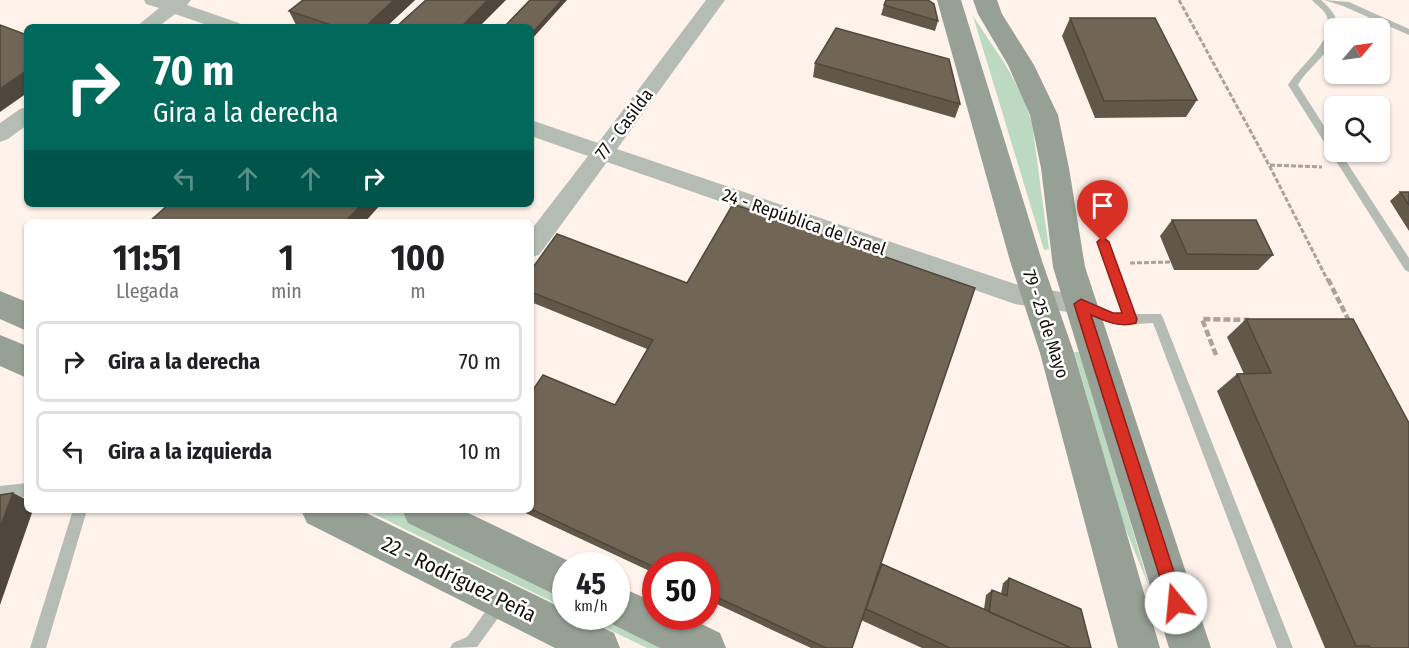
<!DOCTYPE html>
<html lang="es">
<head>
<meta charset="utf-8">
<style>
	body { margin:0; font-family:"Fira Sans Condensed",sans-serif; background:#f6f6f6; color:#202124; height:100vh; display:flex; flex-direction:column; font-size:22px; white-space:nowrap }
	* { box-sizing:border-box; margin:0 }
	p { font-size:20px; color:#757577 }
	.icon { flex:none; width:33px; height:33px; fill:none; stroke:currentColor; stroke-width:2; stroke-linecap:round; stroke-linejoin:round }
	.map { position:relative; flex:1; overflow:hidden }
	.sheet { position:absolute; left:24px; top:219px; width:510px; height:294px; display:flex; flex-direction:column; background:#fff; border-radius:9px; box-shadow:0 2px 4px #0004 }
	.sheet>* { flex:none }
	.banner { position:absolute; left:24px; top:24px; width:510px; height:183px; border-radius:9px; box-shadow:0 2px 4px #0004; background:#00695c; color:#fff; overflow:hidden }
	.needle { width:39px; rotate:61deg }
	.tools { position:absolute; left:1324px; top:18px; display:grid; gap:12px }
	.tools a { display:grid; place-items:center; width:66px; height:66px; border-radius:9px; background:#fff; box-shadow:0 2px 4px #0004; font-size:30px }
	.speed { position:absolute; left:552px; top:552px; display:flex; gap:12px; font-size:30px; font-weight:700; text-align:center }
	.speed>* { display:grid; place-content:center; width:78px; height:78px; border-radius:50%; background:#fff; box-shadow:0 2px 4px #0004; line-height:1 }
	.speed small { font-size:15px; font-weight:400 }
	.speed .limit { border:9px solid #d22; background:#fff; color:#111 }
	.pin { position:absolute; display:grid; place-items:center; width:51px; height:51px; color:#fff; margin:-62px -26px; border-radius:50% 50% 50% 0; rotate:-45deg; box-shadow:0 0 6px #0007 }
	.pin .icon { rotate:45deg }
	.me { position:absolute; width:66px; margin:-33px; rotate:343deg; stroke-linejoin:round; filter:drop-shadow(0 0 4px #0008) }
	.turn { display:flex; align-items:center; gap:21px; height:126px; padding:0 30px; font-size:27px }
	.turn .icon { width:78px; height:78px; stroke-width:2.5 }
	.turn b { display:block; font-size:42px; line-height:51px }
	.lanes { display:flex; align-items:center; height:57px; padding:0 30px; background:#0003; justify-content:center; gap:30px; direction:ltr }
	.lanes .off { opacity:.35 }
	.eta { display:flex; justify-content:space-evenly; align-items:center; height:102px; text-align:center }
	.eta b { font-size:36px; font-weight:700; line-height:42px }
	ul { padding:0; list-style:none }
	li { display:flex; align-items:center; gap:18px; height:81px; margin:0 12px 9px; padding:0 18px; border:3px solid #e0e0e0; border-radius:9px }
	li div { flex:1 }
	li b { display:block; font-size:22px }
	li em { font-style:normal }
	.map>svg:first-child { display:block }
	.green { fill:#bcdac2 }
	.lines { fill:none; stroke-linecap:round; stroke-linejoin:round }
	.path-far1 { stroke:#aca29b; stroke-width:3; stroke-dasharray:5 2; stroke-linecap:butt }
	.path { stroke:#aca29b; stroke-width:4.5; stroke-dasharray:7 3; stroke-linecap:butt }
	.lane { fill:#b5bcb4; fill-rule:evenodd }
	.street { fill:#b5bcb4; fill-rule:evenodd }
	.secondary { fill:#96a095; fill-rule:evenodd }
	.wall { fill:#61584a }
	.shaded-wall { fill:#4f473c }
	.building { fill:#716656; stroke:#4f473c; stroke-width:1.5 }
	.route { fill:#d93025; stroke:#8d1f18; stroke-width:1.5 }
	.labels { text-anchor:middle; stroke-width:5; stroke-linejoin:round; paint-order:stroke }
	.street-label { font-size:18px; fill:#150f0b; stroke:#fff }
	.near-street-label { font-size:21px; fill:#150f0b; stroke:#fff }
</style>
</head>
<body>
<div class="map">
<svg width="1409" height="648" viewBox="0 0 1409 648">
	<rect width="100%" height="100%" fill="#fef2ea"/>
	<path class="green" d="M 973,16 L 1005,64 L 1023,97 L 1032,123 L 1049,249 L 1044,250 Z
		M 1074,352 L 1080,352 L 1150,589 L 1123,523 Z
		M 366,510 L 396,510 L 565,594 L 565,608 Z
		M 583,617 L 611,617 L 675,648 L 647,648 Z"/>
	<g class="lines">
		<path class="path-far1" d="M 1179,0 L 1269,165 L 1328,281
			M 1270,165 L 1322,167
			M 1130,263 L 1171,262"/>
		<path class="path" d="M 1328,279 L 1350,323
			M 1216,355 L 1202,319 L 1249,320"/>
		<path class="lane" d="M 1312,0 L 1321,0 C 1330,8 1338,16 1337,28 L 1335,28 C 1335,52 1308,66 1298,85 L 1335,143 L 1335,152 L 1340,152 L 1409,258 L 1409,272 L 1405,270 L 1288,85 C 1299,66 1340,37 1325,13 C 1322,8 1316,5 1312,0 Z
			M 1324,0 L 1349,2 L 1409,29 L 1409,35 L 1343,6 Z
			M 1103,238 L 1109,242 L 1135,314 L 1161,314 L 1163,318 L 1293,648 L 1277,648 L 1153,323 L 1117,325 L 1083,310 L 1081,307 L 1083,304 L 1087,302 L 1118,315 L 1123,315 L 1097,242 Z
			M 27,483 L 27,497 L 0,500 L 0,486 Z
			M 73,510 L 87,510 L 46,648 L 30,648 Z
			M 501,595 L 506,597 L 508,602 L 506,607 L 477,647 L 450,648 L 453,643 L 467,637 L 496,597 Z"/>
		<path class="street" d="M 144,0 L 191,0 L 187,5 L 239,23 L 242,27 L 213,27 L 175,14 L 158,27 L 136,27 L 159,8 L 146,4 Z
			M 706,0 L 725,0 L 617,149 L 1015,284 L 1090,297 L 1094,304 L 1090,311 L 1081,314 L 1015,304 L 607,162 L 539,255 L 531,257 L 531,230 L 588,156 L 531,136 L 531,120 L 598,143 Z
			M 27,107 L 27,125 L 8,139 L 0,142 L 0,123 L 20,109 Z"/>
		<path class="secondary" d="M 937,0 L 961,0 L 1042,261 L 1074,353 L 1160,648 L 1118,648 L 1040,353 L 1010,261 Z
			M 973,0 L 997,0 L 1002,14 L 1034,65 L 1058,115 L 1069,168 L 1085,267 L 1211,648 L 1169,648 L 1053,267 L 1041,168 L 1030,115 L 1008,65 L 978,14 Z
			M 0,291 L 27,302 L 27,331 L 0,319 Z
			M 0,335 L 27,346 L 27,378 L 0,366 Z
			M 301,510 L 360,510 L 566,610 L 566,616 L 579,616 L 614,633 L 620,648 L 555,648 L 307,523 Z
			M 402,510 L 462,510 L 579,566 L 566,566 L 566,600 L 408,523 Z
			M 616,585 L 656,603 L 656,616 L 685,616 L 720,633 L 726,648 L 660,648 L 602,619 L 600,616 L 616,616 Z"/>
	</g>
	<path class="wall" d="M 415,0 L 386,27 L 301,27 L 296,25 L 289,11 Z
		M 884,5 L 938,21 L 935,31 L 881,15 Z
		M 1070,18 L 1197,100 L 1186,117 L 1095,118 L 1062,36 Z
		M 815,63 L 960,104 L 955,118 L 813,77 Z
		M 1400,192 L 1409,192 L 1409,231 L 1390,201 Z
		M 1172,220 L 1273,255 L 1258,270 L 1174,270 L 1160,236 Z
		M 557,234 L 879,568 L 882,564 L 984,609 L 986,595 L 992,590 L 1001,594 L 1003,583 L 1009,578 L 1091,648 L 922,648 L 861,620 L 852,648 L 811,648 L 706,599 L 706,566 L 656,566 L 656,574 L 519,510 L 531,510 L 531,393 L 615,405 L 647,349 L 531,302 L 531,270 Z
		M 1246,319 L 1409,648 L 1325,648 L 1217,391 L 1237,374 L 1244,374 L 1227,337 Z"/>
	<path class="shaded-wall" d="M 394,0 L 415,0 L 386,27 L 365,27 Z
		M 488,0 L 506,0 L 479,27 L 461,27 Z
		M 562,0 L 567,0 L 531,40 L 531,34 Z
		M 27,70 L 27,93 L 0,112 L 0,89 Z
		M 362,204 L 381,204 L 365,222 L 345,222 Z
		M 13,493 L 27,500 L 27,510 L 33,510 L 0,605 L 0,528 Z"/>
	<path class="building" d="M 303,0 L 394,0 L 365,27 L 337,27 L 289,11 Z
		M 426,0 L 488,0 L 461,27 L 396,27 Z
		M 530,0 L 562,0 L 531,34 L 531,27 L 504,27 Z
		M 886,0 L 928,0 L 934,4 L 938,21 L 884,5 Z
		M 1070,18 L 1155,18 L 1197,100 L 1104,101 Z
		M 0,25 L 27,35 L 27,70 L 0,89 Z
		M 836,28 L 949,59 L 960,104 L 815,63 Z
		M 1400,192 L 1409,192 L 1409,205 Z
		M 169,204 L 362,204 L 345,222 L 149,222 Z
		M 733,204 L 975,288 L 852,648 L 826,648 L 706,592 L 706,566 L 656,566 L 656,568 L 531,509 L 531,393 L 543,375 L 615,405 L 653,340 L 531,292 L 531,270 L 557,234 L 687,283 Z
		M 1172,220 L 1256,220 L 1273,255 L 1187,254 Z
		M 1246,319 L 1353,319 L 1409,423 L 1409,648 L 1370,648 L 1369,646 L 1356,646 L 1237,374 L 1271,373 Z
		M 13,493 L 0,528 L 0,495 Z
		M 882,564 L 1071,648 L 950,648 L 866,609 Z
		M 1009,578 L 1081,609 L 1091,648 L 1071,648 L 989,612 L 992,590 L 1007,596 Z"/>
	<path class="route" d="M 1103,237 L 1109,242 L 1137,319 L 1136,323 C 1120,328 1105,321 1091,315 L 1184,603 L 1182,609 L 1176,611 L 1170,609 L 1168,603 L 1074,304 L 1081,299 L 1113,313 L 1122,313 L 1097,242 Z"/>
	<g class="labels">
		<g class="street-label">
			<text transform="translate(624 124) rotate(-53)" y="6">77 - Casilda</text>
			<text transform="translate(804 222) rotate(19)" y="6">24 - República de Israel</text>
			<text transform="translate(1046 324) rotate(72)" y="6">79 - 25 de Mayo</text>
		</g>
		<g class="near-street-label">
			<text transform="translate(459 579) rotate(26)" y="7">22 - Rodríguez Peña</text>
		</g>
	</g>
</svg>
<div class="tools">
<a><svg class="needle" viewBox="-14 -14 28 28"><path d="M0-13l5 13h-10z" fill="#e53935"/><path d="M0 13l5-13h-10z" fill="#757577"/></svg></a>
<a><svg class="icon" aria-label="search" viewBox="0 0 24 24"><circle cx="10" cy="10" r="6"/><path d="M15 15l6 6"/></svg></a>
</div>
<div class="speed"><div>45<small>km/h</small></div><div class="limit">50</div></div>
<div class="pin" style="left:1103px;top:242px;background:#d93025"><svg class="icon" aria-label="arrive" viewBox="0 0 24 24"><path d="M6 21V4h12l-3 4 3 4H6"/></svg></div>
<svg class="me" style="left:1176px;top:603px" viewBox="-20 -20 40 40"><circle r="19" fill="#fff"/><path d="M0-13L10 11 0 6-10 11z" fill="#d93025"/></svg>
<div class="banner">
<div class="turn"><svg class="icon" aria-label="right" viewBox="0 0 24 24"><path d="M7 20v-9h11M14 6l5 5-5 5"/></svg><div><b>70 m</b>Gira a la derecha</div></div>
<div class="lanes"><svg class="icon off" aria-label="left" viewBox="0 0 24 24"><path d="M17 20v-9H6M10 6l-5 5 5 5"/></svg><svg class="icon off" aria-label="ahead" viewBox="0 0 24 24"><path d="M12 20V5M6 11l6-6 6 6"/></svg><svg class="icon off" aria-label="ahead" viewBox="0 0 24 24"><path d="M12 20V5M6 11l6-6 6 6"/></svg><svg class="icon" aria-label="right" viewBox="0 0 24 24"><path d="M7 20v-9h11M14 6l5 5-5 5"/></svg></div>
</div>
<section class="sheet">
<div class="eta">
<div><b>11:51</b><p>Llegada</p></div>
<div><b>1</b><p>min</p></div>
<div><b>100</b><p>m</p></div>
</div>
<ul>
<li><svg class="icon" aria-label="right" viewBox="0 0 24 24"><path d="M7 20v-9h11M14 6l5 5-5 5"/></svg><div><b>Gira a la derecha</b></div><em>70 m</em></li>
<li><svg class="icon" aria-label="left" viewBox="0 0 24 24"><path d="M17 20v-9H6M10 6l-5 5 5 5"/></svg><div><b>Gira a la izquierda</b></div><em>10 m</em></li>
</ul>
</section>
</div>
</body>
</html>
